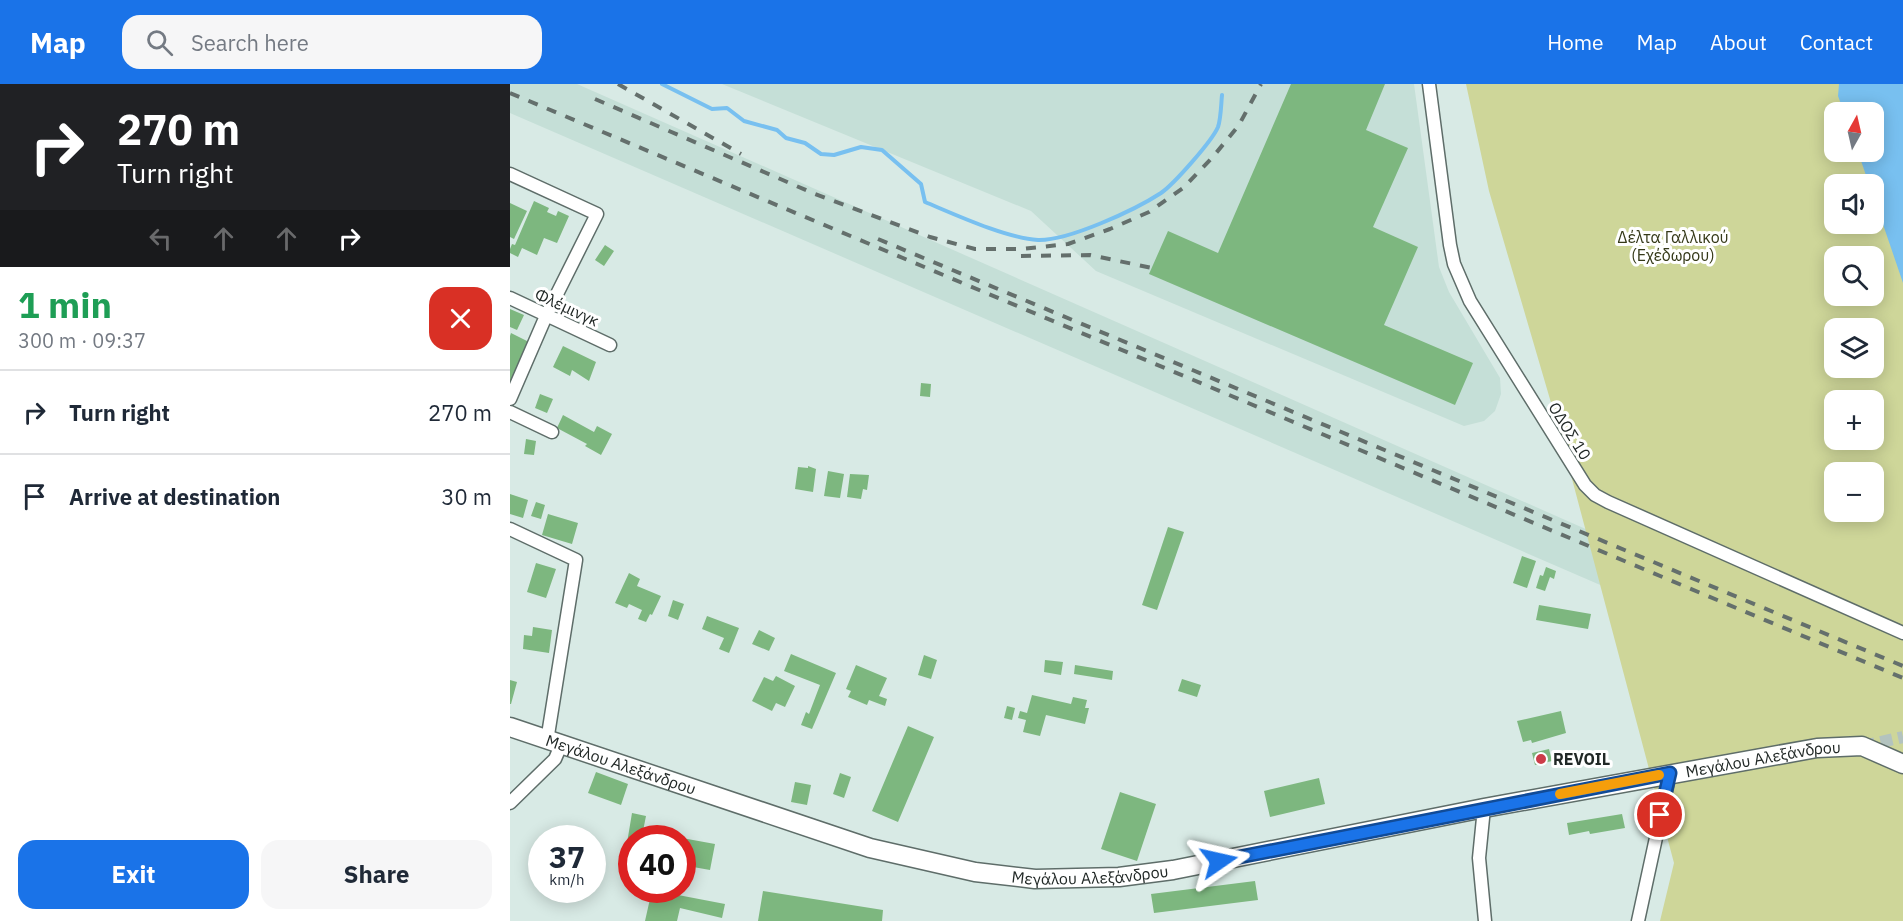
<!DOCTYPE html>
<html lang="en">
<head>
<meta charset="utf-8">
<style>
	body { margin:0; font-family:"IBM Plex Sans",sans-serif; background:#f6f6f7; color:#1f2937; height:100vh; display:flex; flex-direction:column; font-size:22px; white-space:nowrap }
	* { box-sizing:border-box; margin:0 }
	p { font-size:20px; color:#747a83 }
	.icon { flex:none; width:33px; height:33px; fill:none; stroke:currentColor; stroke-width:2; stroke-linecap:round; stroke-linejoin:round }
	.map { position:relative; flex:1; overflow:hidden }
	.drawer { display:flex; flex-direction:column; background:#fff; width:510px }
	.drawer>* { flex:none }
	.top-card { background:#202124; color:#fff; overflow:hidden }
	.needle { width:39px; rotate:8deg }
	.buttons { position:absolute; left:1314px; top:18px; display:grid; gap:12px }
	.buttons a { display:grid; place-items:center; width:60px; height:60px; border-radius:12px; background:#fff; box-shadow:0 3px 15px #0003; font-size:30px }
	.speed { position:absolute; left:18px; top:741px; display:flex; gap:12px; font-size:30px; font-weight:700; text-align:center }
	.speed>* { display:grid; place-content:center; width:78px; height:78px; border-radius:50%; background:#fff; box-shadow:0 3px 15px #0003; line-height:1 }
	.speed small { font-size:15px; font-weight:400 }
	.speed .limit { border:9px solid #d22; background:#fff; color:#111 }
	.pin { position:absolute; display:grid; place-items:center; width:51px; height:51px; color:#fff; margin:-26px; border:3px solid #fff; border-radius:50%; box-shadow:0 2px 6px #0007 }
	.me { position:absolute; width:66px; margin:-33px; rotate:79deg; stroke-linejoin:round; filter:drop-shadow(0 0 4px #0008) }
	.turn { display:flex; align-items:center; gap:21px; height:126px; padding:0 18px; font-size:27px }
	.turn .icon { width:78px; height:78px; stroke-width:2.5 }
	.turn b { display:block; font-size:42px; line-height:51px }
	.lanes { display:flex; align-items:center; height:57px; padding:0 18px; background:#0003; justify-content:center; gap:30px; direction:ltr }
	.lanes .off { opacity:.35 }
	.round { display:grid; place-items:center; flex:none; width:63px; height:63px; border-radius:18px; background:#f6f6f7 }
	.summary { display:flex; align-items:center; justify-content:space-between; height:102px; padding:0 18px }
	h1 { font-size:36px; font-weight:800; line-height:45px; color:#1e9e55 }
	.button { display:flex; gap:12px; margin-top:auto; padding:12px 18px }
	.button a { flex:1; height:69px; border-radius:18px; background:#1a73e8; color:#fff; font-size:24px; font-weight:800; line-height:69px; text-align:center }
	.button a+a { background:#f6f6f7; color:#1f2937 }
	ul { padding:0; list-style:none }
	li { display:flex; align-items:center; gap:18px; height:84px; padding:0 18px; border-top:2px solid #e0e1e3 }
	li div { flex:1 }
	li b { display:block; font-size:22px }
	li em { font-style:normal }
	header { display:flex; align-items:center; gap:36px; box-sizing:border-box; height:84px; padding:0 30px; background:#1a73e8; color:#fff }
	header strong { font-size:28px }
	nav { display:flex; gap:33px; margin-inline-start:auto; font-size:21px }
	.search { width:420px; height:54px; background:#f6f6f7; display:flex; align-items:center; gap:15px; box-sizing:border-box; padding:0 21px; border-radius:18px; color:#747a83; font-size:22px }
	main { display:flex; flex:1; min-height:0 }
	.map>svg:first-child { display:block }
	.built { fill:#c5dfd7 }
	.green { fill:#ced699; fill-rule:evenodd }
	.water { fill:#78c0f0 }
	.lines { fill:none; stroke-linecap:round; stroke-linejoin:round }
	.stream { stroke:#78c0f0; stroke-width:4 }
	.building { fill:#7db77f }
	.street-tunnel { stroke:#b3c3bf; stroke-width:12; stroke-dasharray:12 6; stroke-linecap:butt }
	.street-casing { stroke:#5e6d69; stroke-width:15 }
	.secondary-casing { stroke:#5e6d69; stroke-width:21 }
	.street { stroke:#fff; stroke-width:12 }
	.secondary { stroke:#fff; stroke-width:18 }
	.rail { stroke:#646f6c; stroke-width:4; stroke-dasharray:10 10; stroke-linecap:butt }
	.route-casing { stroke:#114b97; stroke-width:15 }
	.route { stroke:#1a73e8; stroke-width:10 }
	.slow { stroke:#f59e0b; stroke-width:10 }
	.poi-dot { fill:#cc3c48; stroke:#fff; stroke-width:2 }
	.labels { text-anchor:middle; stroke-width:6; stroke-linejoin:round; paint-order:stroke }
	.park-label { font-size:16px; fill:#353918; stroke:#fff }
	.street-label { font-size:16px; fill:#212826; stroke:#fff }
	.poi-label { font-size:16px; font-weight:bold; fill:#212826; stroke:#fff; text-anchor:start }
</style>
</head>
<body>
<header>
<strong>Map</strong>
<div class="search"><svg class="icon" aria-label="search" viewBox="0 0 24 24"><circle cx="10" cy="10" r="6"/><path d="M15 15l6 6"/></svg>Search here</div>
<nav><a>Home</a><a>Map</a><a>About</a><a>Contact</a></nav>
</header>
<main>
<section class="drawer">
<div class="top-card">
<div class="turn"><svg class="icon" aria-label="right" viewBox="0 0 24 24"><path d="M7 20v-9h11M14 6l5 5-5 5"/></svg><div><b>270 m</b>Turn right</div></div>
<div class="lanes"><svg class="icon off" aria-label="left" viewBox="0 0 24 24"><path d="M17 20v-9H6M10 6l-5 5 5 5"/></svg><svg class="icon off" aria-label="ahead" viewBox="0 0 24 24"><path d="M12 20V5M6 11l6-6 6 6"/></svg><svg class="icon off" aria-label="ahead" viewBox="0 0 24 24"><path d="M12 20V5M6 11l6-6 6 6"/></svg><svg class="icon" aria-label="right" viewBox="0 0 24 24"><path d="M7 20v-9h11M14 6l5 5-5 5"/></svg></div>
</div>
<div class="summary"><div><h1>1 min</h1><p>300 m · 09:37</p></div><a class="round" style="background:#d93025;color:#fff"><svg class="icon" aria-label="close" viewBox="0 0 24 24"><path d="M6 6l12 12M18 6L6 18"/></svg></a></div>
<ul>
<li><svg class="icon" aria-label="right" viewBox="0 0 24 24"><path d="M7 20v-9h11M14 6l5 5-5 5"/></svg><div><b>Turn right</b></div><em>270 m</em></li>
<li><svg class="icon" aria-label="arrive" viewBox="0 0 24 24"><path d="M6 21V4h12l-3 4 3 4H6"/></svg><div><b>Arrive at destination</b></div><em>30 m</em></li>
</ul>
<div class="button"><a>Exit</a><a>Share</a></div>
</section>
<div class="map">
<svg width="1393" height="837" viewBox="0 0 1393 837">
	<rect width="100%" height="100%" fill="#d8eae5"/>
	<path class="built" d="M 0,0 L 67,0 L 1393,585 L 1393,632 L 0,29 Z
		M 212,0 L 904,0 L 929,183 L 939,208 L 990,294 L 991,310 L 985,327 L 974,337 L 954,342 L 586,187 L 521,127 Z"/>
	<path class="green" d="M 956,0 L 1393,0 L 1393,837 L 1150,837 L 1164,779 L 1049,346 L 979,107 ZM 1324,28 L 1364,28 L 1364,68 L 1324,68 ZM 1324,100 L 1364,100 L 1364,140 L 1324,140 ZM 1324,172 L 1364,172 L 1364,212 L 1324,212 ZM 1324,244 L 1364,244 L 1364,284 L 1324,284 ZM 1324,316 L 1364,316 L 1364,356 L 1324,356 ZM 1324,388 L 1364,388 L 1364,428 L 1324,428 Z"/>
	<path class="water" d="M 1329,0 L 1393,0 L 1393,199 L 1364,114 L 1364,100 L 1359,100 L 1348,68 L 1364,68 L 1364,28 L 1334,28 L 1328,12 Z"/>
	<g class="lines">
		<path class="stream" d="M 152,0 L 202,25 L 217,24 L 234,37 L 267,46 L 276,54 L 295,59 L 311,70 L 324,71 L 351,63 L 372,66 L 411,100 L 415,118 C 446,131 496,154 528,156 C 558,157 625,126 651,109 C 664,100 702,57 708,43 C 711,34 711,21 712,11"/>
	</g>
	<path class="building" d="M 781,0 L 875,0 L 856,46 L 898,64 L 863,143 L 908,163 L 874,241 L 963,279 L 945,321 L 639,190 L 658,147 L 708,169 Z
		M 24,117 L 39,124 L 37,128 L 46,132 L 48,127 L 59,132 L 47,159 L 34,154 L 27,171 L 12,164 L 8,173 L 0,169 L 0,165 L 2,160 L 5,161 Z
		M 0,119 L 17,127 L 4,155 L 0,153 Z
		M 95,161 L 104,167 L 94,182 L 85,176 Z
		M 0,225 L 14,231 L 7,246 L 0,243 Z
		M 1,249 L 23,260 L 0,305 L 0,252 Z
		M 53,262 L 86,278 L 79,297 L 62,286 L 60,292 L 43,283 Z
		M 411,299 L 421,300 L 420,313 L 410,312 Z
		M 30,310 L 43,315 L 37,329 L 25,324 Z
		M 53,331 L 84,348 L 87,342 L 102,350 L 91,371 L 75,362 L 77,360 L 47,344 Z
		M 16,355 L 26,357 L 24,371 L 14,370 Z
		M 298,382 L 306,385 L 303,408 L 285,405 L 288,383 L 298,384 Z
		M 318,387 L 334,390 L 330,414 L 314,412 Z
		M 340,390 L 359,391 L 357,406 L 353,405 L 351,415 L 337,413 Z
		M 0,410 L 18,416 L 13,434 L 0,430 Z
		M 26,418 L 35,421 L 31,435 L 21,432 Z
		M 38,430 L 68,439 L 62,460 L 32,451 Z
		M 658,443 L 674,448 L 647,526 L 632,521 Z
		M 1012,472 L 1026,477 L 1017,504 L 1003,499 Z
		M 26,479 L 46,485 L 36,514 L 17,508 Z
		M 1036,483 L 1046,487 L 1044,495 L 1040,493 L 1035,507 L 1026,504 L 1030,491 L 1033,492 Z
		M 119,489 L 130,495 L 127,502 L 151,512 L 142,531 L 140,530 L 136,538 L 128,535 L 132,526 L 119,520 L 117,524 L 105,519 Z
		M 163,516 L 174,520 L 168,536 L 158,532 Z
		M 1029,521 L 1081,530 L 1078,545 L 1026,536 Z
		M 197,532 L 229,544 L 219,569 L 209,565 L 214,554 L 192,545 Z
		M 23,543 L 42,546 L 39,569 L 13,565 L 14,551 L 22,552 Z
		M 249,546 L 265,554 L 259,567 L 242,560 Z
		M 281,570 L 326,589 L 302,645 L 291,641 L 296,628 L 299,630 L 310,601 L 274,587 Z
		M 414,571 L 427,576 L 421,595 L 408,591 Z
		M 535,576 L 553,578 L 551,591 L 534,588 Z
		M 346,581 L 377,594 L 369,612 L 377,615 L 375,622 L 359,616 L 357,621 L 338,613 L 341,607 L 336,605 Z
		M 565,581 L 603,587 L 602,596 L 564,590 Z
		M 266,592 L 285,602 L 275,623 L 266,619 L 262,627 L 242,617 L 254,593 L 263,597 Z
		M 672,595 L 691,601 L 687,613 L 668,607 Z
		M 0,596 L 7,598 L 1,620 L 0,620 Z
		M 522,611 L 561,620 L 563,613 L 577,616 L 575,624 L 579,624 L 575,640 L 536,631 L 530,652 L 513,648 L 516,636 L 508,634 L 510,627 L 517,629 Z
		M 497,622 L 505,624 L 502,636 L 494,634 Z
		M 1051,627 L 1056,649 L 1022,659 L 1021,656 L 1013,658 L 1007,637 Z
		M 398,642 L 424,653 L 388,738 L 362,727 Z
		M 1039,665 L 1042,677 L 1025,681 L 1022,669 Z
		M 86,688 L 118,700 L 111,721 L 78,709 Z
		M 330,689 L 341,693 L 334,714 L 323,710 Z
		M 809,694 L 815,720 L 760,733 L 754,707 Z
		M 285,698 L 301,701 L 297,721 L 281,718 Z
		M 610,708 L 646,720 L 627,777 L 591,765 Z
		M 122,729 L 136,732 L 133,747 L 169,754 L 122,754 L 122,772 L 115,771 Z
		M 1112,730 L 1115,744 L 1080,750 L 1079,747 L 1059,751 L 1057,739 Z
		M 172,754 L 205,760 L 200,786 L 172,781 Z
		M 745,797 L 748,816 L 644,829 L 641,810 Z
		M 142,806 L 215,820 L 212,834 L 170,824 L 167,837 L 135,837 Z
		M 253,807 L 373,826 L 372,837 L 248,837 Z"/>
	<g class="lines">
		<path class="street-tunnel" d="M 1353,662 L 1393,653"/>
		<defs>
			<path id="street" d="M 919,0 L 940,161 L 944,180 L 960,217 L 1075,401 L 1085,411 L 1098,418 L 1393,549
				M 0,90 L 87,130 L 36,232 L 0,315
				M 0,214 L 100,261
				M 0,328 L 42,348
				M 0,445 L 66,476 L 37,657
				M 0,719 L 45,675 L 51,661
				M 974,724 L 969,774 L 975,837
				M 1128,837 L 1160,689"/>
			<g id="secondary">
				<path id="s1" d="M 0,643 L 360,764 L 465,788 L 525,795 L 609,793 L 663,786 L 974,724 L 1307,664 L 1352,662 L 1393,680"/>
			</g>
		</defs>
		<use href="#street" class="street-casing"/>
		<use href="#secondary" class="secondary-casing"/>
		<use href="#street" class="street"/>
		<use href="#secondary" class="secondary"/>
		<path class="rail" d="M 108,0 L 231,70
			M 0,9 L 1393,594
			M 85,15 L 305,110 L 420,153 L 465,165 L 512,165 L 558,160 L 600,145 L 639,128 L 673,104 L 702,74 L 729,41 L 751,0
			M 368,155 L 1393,582
			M 511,172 L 580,171 L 642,184"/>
	</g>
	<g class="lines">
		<defs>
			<path id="route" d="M 709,777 L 1160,689 L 1150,731"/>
		</defs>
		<use href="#route" class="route-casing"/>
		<use href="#route" class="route"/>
		<path class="slow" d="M 1050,710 L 1149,691"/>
	</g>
	<circle class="poi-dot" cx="1031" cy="675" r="6"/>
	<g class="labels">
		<g class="park-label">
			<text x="1163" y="159">Δέλτα Γαλλικού<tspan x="1163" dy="18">(Εχέδωρου)</tspan></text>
		</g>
		<g class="street-label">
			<text transform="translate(57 223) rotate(25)" y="6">Φλέμινγκ</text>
			<text transform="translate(1060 347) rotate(58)" y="6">ΟΔΟΣ 10</text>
			<text dy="6" stroke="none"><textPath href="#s1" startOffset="1287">Μεγάλου Αλεξάνδρου</textPath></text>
			<text dy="6" stroke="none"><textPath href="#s1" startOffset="117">Μεγάλου Αλεξάνδρου</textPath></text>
			<text dy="6" stroke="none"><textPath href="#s1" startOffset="603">Μεγάλου Αλεξάνδρου</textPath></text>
		</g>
		<g class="poi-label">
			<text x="1043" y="681">REVOIL</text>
		</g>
	</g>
</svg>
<div class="buttons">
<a><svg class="needle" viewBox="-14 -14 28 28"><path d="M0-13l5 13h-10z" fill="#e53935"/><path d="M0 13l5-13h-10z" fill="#747a83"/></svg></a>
<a><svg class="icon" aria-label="sound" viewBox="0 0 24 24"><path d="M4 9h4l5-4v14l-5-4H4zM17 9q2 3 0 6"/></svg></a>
<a><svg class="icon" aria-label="search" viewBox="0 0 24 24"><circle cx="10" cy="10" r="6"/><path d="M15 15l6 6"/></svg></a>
<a><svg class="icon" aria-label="layers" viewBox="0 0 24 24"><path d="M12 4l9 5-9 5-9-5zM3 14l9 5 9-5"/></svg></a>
<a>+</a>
<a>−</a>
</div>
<div class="speed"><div>37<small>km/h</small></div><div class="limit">40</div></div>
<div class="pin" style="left:1150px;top:731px;background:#d93025"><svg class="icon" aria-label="arrive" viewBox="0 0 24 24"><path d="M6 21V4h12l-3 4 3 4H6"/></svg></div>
<svg class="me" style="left:709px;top:777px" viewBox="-20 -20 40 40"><path d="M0-17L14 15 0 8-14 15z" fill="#1a73e8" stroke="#fff" stroke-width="4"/></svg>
</div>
</main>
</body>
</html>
